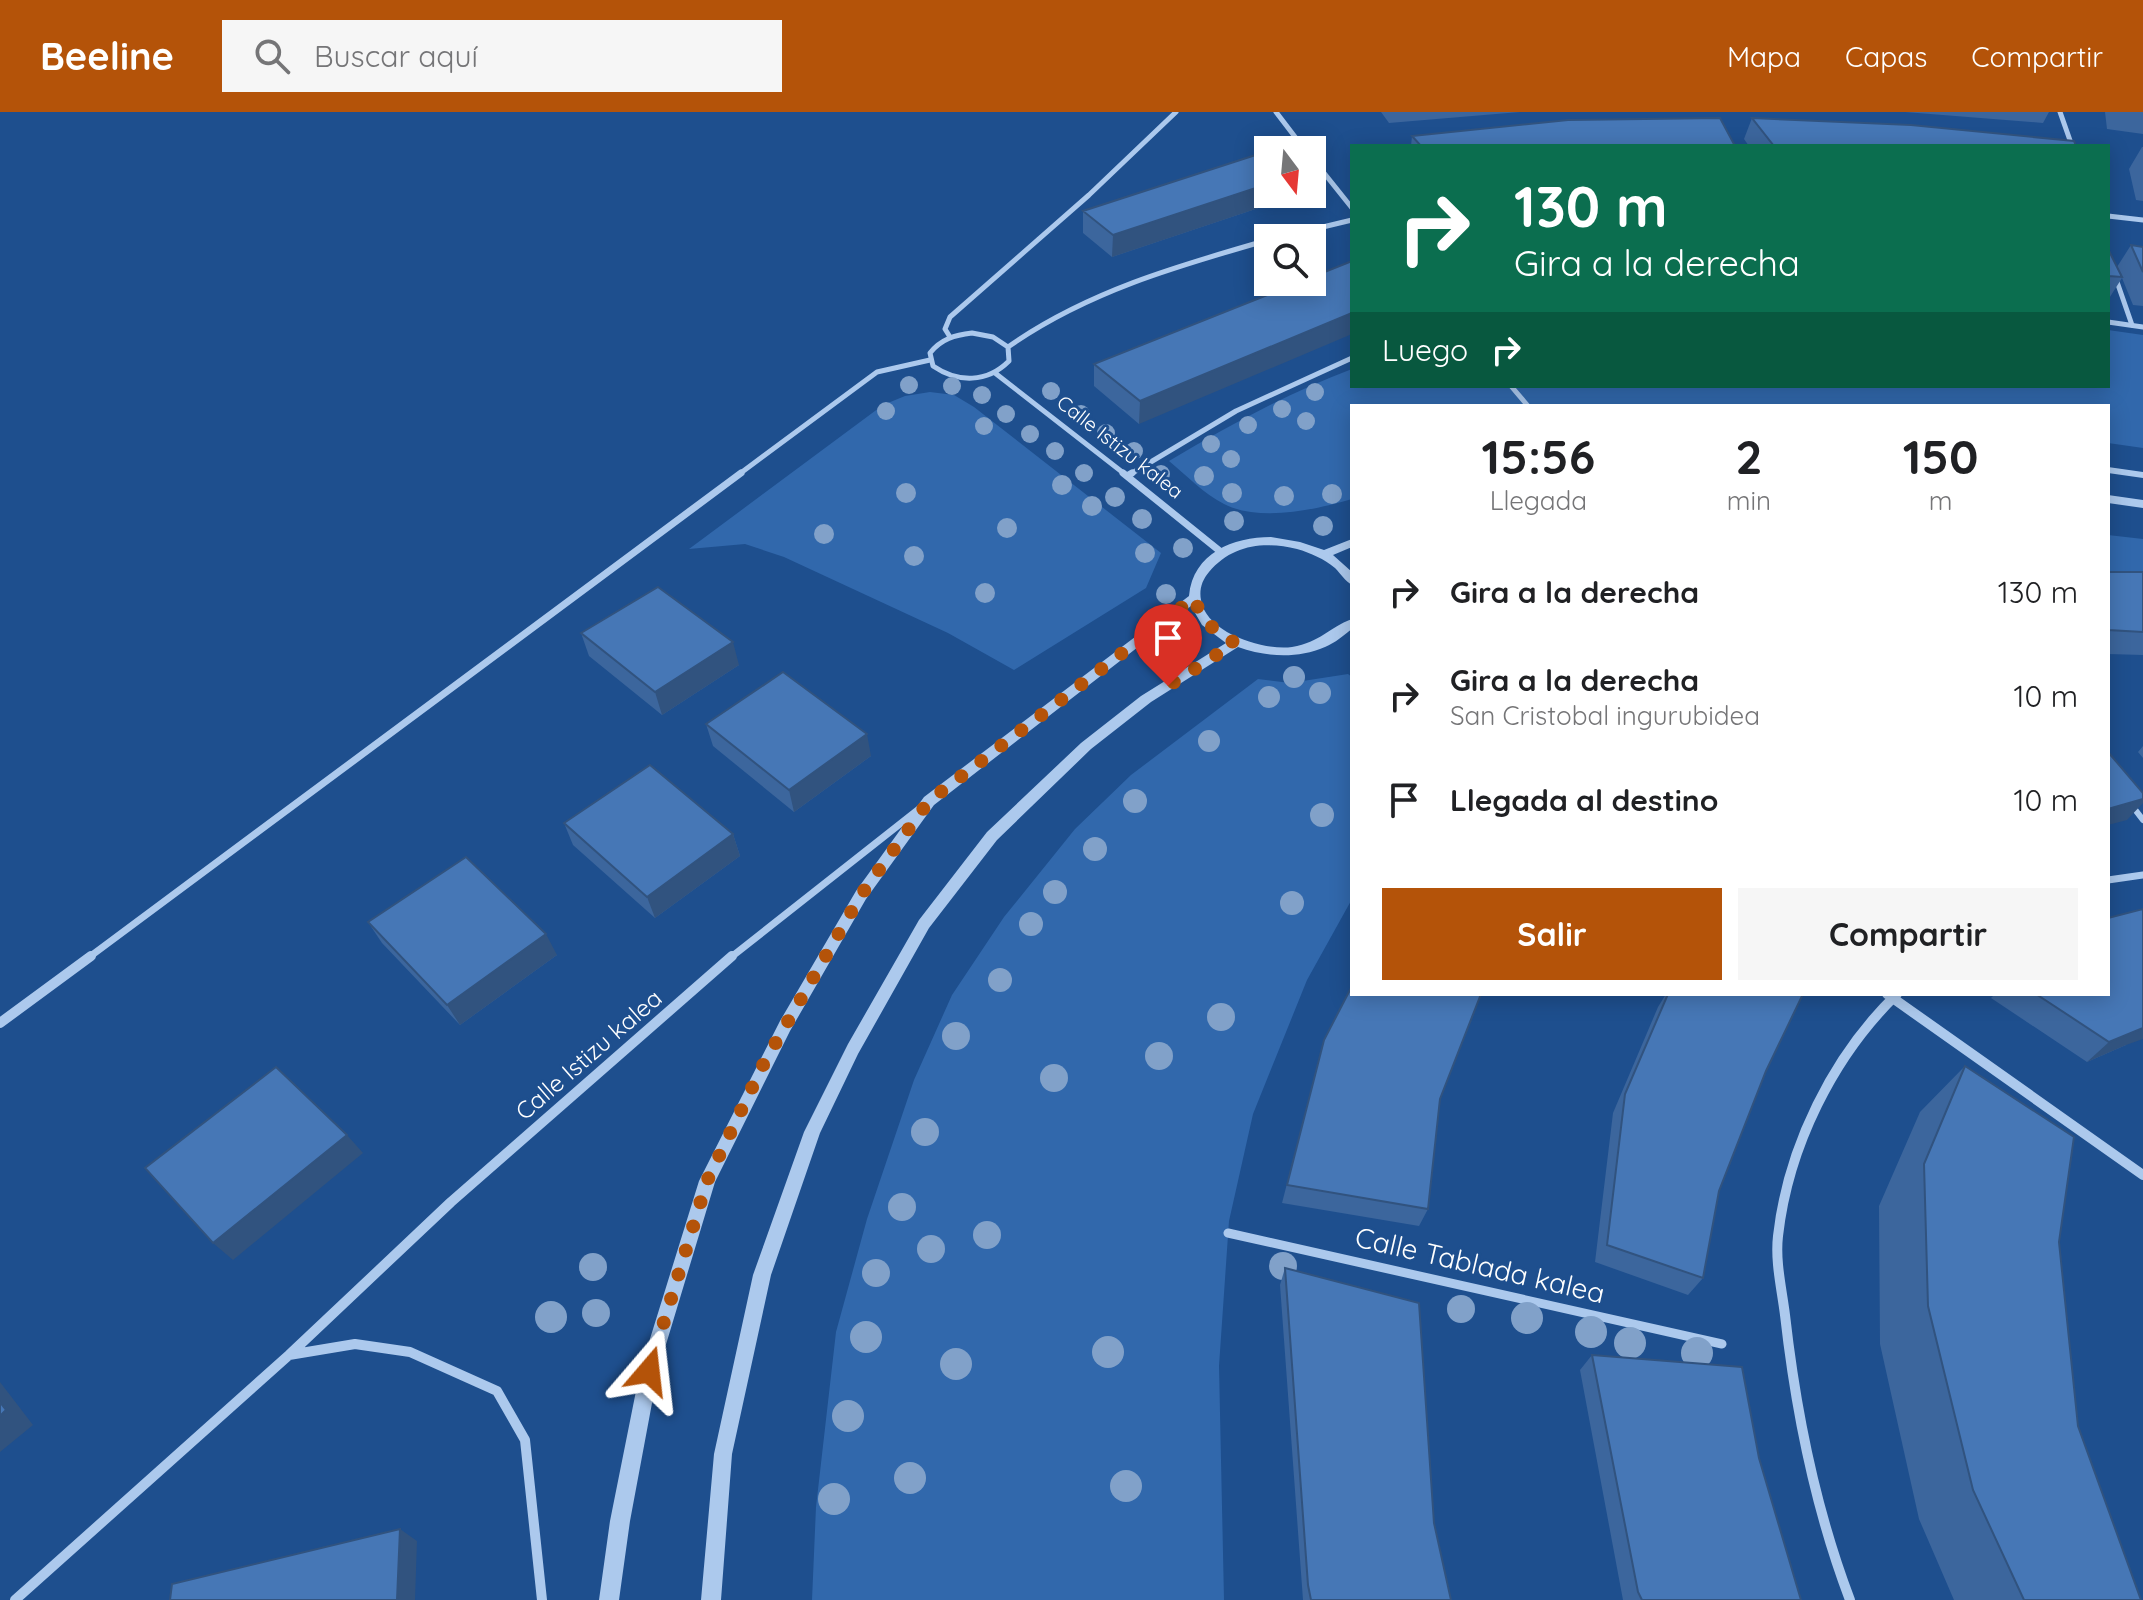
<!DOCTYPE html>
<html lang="es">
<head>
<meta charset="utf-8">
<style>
	body { margin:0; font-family:Quicksand,sans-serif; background:#f6f6f6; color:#202124; height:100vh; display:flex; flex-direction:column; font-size:30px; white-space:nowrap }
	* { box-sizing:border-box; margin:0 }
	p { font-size:26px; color:#757577 }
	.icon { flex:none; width:44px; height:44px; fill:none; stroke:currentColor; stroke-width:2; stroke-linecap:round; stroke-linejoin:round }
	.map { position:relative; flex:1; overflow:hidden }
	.side { position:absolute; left:1350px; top:292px; width:760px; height:592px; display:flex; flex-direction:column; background:#fff; border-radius:0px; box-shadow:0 4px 20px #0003 }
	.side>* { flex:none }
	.guide { position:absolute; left:1350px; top:32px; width:760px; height:244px; border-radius:0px; box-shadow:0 4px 20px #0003; background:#0b6e4f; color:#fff; overflow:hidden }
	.needle { width:52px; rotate:164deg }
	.fabs { position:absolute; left:1254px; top:24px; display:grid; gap:16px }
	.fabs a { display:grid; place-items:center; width:72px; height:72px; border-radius:0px; background:#fff; box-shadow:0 4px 20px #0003; font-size:40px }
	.pin { position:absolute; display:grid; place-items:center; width:68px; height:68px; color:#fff; margin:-82px -34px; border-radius:50% 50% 50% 0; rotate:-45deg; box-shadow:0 0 8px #0007 }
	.pin .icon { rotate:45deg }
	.me { position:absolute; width:88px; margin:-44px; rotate:17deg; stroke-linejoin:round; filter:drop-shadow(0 0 6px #0008) }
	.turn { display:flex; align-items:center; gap:28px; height:168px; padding:0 32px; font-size:36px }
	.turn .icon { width:104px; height:104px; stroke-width:2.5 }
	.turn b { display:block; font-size:56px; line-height:68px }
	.then { display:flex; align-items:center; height:76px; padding:0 32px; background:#0003; gap:16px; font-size:30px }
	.eta { display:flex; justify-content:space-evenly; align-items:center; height:136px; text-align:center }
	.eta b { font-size:48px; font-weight:800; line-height:56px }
	.button { display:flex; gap:16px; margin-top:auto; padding:16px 32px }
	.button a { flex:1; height:92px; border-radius:0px; background:#b45309; color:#fff; font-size:32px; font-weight:800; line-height:92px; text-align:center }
	.button a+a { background:#f6f6f6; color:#202124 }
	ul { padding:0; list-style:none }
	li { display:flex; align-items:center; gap:24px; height:104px; padding:0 32px }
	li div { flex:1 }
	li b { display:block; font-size:30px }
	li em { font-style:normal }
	header { display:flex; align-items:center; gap:48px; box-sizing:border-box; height:112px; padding:0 40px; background:#b45309; color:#fff }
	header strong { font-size:38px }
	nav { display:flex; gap:44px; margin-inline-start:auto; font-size:28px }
	.search { width:560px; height:72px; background:#f6f6f6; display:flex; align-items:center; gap:20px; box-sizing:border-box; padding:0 28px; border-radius:0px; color:#757577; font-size:30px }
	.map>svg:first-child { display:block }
	.green { fill:#3168ac }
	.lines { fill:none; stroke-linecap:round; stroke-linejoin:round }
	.pedestrian-far2 { stroke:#acc9ed; stroke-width:5 }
	.pedestrian-far1 { stroke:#acc9ed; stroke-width:6 }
	.pedestrian { stroke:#acc9ed; stroke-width:9 }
	.minor-far2 { stroke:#acc9ed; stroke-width:5 }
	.minor-far1 { stroke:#acc9ed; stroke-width:7 }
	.minor { stroke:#acc9ed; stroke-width:10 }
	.tertiary { fill:#acc9ed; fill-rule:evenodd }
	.tree { fill:#81a1c9 }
	.wall { fill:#3c669d }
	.shaded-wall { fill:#31537f }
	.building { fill:#4677b6; stroke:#31537f; stroke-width:2 }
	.route { stroke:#b45309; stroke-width:14; stroke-dasharray:0 25.2 }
	.labels { text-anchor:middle; stroke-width:6; stroke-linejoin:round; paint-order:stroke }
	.far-street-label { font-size:20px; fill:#fff; stroke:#1e4f8e }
	.street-label { font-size:24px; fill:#fff; stroke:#1e4f8e }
	.near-street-label { font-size:28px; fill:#fff; stroke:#1e4f8e }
</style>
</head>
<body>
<header>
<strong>Beeline</strong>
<div class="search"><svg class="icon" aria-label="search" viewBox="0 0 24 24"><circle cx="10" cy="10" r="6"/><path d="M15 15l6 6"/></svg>Buscar aquí</div>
<nav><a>Mapa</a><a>Capas</a><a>Compartir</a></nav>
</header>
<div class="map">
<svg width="2143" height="1488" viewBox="0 0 2143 1488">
	<rect width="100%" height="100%" fill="#1e4f8e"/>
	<path class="green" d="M 2108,218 L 2143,223 L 2143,336 L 2108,331 L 2108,294 L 1352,294 L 1352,387 C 1315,398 1259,410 1224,392 C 1204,382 1186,363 1169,349 C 1228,314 1288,281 1352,257 L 1352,274 L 2108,274 Z
		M 930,280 L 954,283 L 974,295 L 1161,441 L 1146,476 L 1014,558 L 948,521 L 784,445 L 745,432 L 689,437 L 883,293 L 905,284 Z
		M 2108,423 L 2143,427 L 2143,470 L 2108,468 Z
		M 1348,562 L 1352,565 L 1352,787 L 1307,868 L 1253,1002 L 1229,1109 L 1219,1254 L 1224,1488 L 812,1488 L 816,1395 L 836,1220 L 867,1107 L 914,968 L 952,883 L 1004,805 L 1075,717 L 1131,663 L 1258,567 L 1290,571 Z"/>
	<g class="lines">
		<path class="pedestrian-far2" d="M 2060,0 L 2072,34
			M 2115,164 L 2132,213
			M 1511,274 L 1528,294"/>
		<path class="pedestrian-far1" d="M 2130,691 L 2143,708"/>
		<path class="pedestrian" d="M 1228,1121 L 1722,1232"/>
		<path class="minor-far2" d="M 1276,0 L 1305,38
			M 1312,46 L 1352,96
			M 2108,104 L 2143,108
			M 1277,126 L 1352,108
			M 2108,210 L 2143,215
			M 972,221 L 993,225 L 1008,235 L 1009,249 C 987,271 958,271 933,254 L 930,241 C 941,227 955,223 972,221 Z
			M 950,225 L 945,217 L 950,205 L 1089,83 L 1176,0
			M 1008,235 C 1086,180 1177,154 1268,128
			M 995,261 L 1126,363
			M 738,363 L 877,260 L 930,248
			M 1129,363 L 1236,299 L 1352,246"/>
		<path class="minor-far1" d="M 1123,361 L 1221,440
			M 1127,364 L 1132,361
			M 2108,768 L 2143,763
			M 88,846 L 741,361
			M 730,846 L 919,697"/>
		<path class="minor" d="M 1887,882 L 2143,1063
			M 0,911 L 91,844
			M 289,1243 L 355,1232 L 410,1240 L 497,1279 L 525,1328 L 542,1488
			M 15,1488 L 289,1243 L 451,1090 L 732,844
			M 1850,1488 C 1815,1396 1796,1301 1785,1203 C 1782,1178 1775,1150 1778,1124 C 1788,1035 1833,944 1897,882"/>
		<path class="tertiary" d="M 2108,355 L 2143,360 L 2143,366 L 2108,361 Z
			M 2108,383 L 2143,388 L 2143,396 L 2108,391 Z
			M 1271,425 L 1300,430 L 1324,438 L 1352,427 L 1352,435 L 1333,443 L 1352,460 L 1352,473 C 1345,469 1341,462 1335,456 C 1324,447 1311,441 1297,437 C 1263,429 1232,433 1209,460 C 1202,468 1199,478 1201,488 C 1206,521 1264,539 1292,535 C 1321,530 1328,516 1352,507 L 1352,517 C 1344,523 1335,531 1325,535 C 1297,547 1266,545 1238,535 L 1151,590 L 1091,637 L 997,728 L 929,816 L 858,942 L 820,1021 L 771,1163 L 732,1342 L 721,1488 L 701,1488 L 714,1342 L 753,1163 L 804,1020 L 848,932 L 919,808 L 987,720 L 1081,631 L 1141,584 L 1226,531 L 1202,513 L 1191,494 L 934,693 L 866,787 L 790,919 L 715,1070 L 658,1259 L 630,1409 L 619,1488 L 599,1488 L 610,1409 L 640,1259 L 699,1069 L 780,909 L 856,779 L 924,685 L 1189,484 C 1193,441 1233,425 1271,425 Z"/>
	</g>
	<g class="tree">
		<circle cx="909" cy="273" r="9"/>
		<circle cx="952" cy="274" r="9"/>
		<circle cx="1051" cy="279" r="9"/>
		<circle cx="1315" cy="280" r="9"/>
		<circle cx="982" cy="283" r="9"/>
		<circle cx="1282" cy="297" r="9"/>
		<circle cx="886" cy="299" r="9"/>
		<circle cx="1006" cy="302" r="9"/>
		<circle cx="1081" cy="302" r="9"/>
		<circle cx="1306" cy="309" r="9"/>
		<circle cx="1248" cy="313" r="9"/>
		<circle cx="984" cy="314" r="9"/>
		<circle cx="1106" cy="321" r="9"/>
		<circle cx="1030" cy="322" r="9"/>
		<circle cx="1211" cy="332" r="9"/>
		<circle cx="1055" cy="339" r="9"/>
		<circle cx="1134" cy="339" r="9"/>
		<circle cx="1231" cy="347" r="9"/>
		<circle cx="1084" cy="361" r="9"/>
		<circle cx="1161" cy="362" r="9"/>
		<circle cx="1204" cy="364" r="10"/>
		<circle cx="1062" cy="373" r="10"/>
		<circle cx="906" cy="381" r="10"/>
		<circle cx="1232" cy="381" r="10"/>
		<circle cx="1332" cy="382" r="10"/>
		<circle cx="1284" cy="384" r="10"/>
		<circle cx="1115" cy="385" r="10"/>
		<circle cx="1092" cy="394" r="10"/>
		<circle cx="1142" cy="407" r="10"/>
		<circle cx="1234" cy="409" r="10"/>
		<circle cx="1323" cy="414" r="10"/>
		<circle cx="1007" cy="416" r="10"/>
		<circle cx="824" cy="422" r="10"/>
		<circle cx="1183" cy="436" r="10"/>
		<circle cx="1145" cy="441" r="10"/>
		<circle cx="914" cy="444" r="10"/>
		<circle cx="985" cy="481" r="10"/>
		<circle cx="1166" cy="482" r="10"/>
		<circle cx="1294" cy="565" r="11"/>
		<circle cx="1320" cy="581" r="11"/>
		<circle cx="1269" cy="585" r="11"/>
		<circle cx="1209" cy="629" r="11"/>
		<circle cx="1135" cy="689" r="12"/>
		<circle cx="1322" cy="703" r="12"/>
		<circle cx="1095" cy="737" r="12"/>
		<circle cx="1055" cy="780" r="12"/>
		<circle cx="1292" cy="791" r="12"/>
		<circle cx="1031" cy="812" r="12"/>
		<circle cx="1000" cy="868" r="12"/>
		<circle cx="1221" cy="905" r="14"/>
		<circle cx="956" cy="924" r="14"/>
		<circle cx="1159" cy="944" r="14"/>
		<circle cx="1054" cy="966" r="14"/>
		<circle cx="925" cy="1020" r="14"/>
		<circle cx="902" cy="1095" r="14"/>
		<circle cx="987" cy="1123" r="14"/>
		<circle cx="931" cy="1137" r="14"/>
		<circle cx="1283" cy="1154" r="14"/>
		<circle cx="593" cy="1155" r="14"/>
		<circle cx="876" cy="1161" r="14"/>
		<circle cx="1461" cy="1197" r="14"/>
		<circle cx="596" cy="1201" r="14"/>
		<circle cx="551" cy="1205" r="16"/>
		<circle cx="1527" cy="1206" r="16"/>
		<circle cx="1591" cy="1220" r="16"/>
		<circle cx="866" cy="1225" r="16"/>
		<circle cx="1630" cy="1231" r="16"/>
		<circle cx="1108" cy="1240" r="16"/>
		<circle cx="1697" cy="1241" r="16"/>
		<circle cx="956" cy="1252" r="16"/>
		<circle cx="848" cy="1304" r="16"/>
		<circle cx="910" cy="1366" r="16"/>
		<circle cx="1126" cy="1374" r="16"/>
		<circle cx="834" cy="1387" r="16"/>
	</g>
	<path class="wall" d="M 1381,0 L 1520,0 L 1389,11 Z
		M 1905,0 L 2049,0 L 2043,11 Z
		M 2105,0 L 2143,0 L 2143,22 L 2107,17 Z
		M 1752,6 L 2076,34 L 1749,34 L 1744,27 Z
		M 1412,24 L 1735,34 L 1411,34 Z
		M 2142,35 L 2143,35 L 2143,89 L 2136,88 L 2129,57 Z
		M 1268,82 L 1300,82 L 1112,145 L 1083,121 L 1083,99 Z
		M 2131,133 L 2143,135 L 2143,194 L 2133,193 L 2122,166 L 2108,188 L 2108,137 L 2117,155 Z
		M 1300,170 L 1139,312 L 1094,274 L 1094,252 Z
		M 2108,460 L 2143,460 L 2143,543 L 2108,542 Z
		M 581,521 L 739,553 L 662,603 L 589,544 Z
		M 706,612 L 871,644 L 794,700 L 713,634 Z
		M 2143,634 L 2143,646 L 2138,640 Z
		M 564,711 L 733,722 L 740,744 L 655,806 L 573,733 Z
		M 368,810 L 557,843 L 460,913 L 382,831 Z
		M 1666,882 L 1803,882 L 1766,959 L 1719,1079 L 1703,1166 L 1688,1183 L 1595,1150 L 1613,1001 L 1658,895 Z
		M 1995,882 L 2108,882 L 2126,933 L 2087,950 L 1991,886 Z
		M 1324,928 L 1440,987 L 1428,1097 L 1419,1114 L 1282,1091 Z
		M 1965,954 L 2059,1130 L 2078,1314 L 2141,1488 L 1954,1488 L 1919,1407 L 1880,1232 L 1879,1094 L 1920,1000 Z
		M 1285,1156 L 1434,1411 L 1451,1488 L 1303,1488 L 1280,1173 Z
		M 1592,1243 L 1759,1346 L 1801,1488 L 1623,1488 L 1580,1258 Z"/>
	<path class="shaded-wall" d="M 1268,72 L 1268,82 L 1300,82 L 1112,145 L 1113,123 Z
		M 1352,201 L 1352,222 L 1139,312 L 1140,289 Z
		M 733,530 L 739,553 L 662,603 L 655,580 Z
		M 867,622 L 871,644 L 794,700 L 789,678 Z
		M 2143,687 L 2143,691 L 2127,708 L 2108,713 L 2108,697 Z
		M 733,722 L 740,744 L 655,806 L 647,785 Z
		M 546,822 L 557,843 L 460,913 L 447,893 Z
		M 2143,916 L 2143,927 L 2126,933 L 2087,950 L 2109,930 Z
		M 347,1023 L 363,1041 L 233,1148 L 213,1131 Z
		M 0,1270 L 33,1313 L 0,1340 Z
		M 400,1417 L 417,1429 L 415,1488 L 397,1488 Z"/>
	<path class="building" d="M 1720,6 L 1735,34 L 1421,34 L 1412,24 L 1568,8 Z
		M 1752,6 L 1911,13 L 2074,29 L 2076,34 L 1774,34 Z
		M 1282,35 L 1287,38 L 1272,38 Z
		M 1268,39 L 1268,72 L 1113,123 L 1083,99 Z
		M 2131,133 L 2143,135 L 2143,160 Z
		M 2108,137 L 2122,165 L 2108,164 Z
		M 1352,149 L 1352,201 L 1140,289 L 1094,252 L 1300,170 L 1312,170 L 1312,165 Z
		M 2108,460 L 2143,460 L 2143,520 L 2108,518 Z
		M 658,475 L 733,530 L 655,580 L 581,521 Z
		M 783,560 L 867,622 L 789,678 L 706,612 Z
		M 2108,640 L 2143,681 L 2143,687 L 2108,697 Z
		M 650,653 L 733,722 L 647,785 L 564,711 Z
		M 466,745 L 546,822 L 447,893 L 368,810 Z
		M 2143,797 L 2143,916 L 2109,930 L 2036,882 L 2108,882 L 2108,806 Z
		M 1352,874 L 1352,882 L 1481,882 L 1440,987 L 1428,1097 L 1287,1073 L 1324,928 Z
		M 1668,882 L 1803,882 L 1766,959 L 1719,1079 L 1703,1166 L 1607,1133 L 1625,982 Z
		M 1965,954 L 2074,1025 L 2059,1130 L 2078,1314 L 2141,1488 L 2024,1488 L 1973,1378 L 1928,1194 L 1924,1052 Z
		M 276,955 L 347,1023 L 213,1131 L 145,1056 Z
		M 1285,1156 L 1419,1191 L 1434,1411 L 1451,1488 L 1311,1488 L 1308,1473 Z
		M 1592,1243 L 1742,1255 L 1759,1346 L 1801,1488 L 1642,1488 L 1638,1480 Z
		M 0,1290 L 6,1298 L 0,1304 Z
		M 400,1417 L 397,1488 L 170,1488 L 172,1472 Z"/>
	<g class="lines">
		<path class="route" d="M 649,1259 L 707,1069 L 764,951 L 861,783 L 929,689 L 1194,486 C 1202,509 1214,519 1235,531 L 1168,574"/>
	</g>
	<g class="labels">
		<g class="far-street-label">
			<text transform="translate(1120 335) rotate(38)" y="7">Calle Istizu kalea</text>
		</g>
		<g class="street-label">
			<text transform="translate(589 943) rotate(-41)" y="8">Calle Istizu kalea</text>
		</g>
		<g class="near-street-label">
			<text transform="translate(1480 1153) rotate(13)" y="10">Calle Tablada kalea</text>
		</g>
	</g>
</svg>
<div class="fabs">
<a><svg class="needle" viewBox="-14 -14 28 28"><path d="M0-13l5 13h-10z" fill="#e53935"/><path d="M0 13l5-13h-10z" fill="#757577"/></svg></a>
<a><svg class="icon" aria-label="search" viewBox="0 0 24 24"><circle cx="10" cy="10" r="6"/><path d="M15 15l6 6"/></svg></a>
</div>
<div class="pin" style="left:1168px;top:574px;background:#d93025"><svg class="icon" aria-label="arrive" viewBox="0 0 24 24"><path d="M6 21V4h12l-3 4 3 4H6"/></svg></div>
<svg class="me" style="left:649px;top:1259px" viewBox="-20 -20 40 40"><path d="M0-17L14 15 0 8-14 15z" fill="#b45309" stroke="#fff" stroke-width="4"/></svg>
<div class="guide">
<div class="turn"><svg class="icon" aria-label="right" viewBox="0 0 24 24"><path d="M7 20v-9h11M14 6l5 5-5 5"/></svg><div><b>130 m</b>Gira a la derecha</div></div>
<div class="then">Luego<svg class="icon" aria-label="right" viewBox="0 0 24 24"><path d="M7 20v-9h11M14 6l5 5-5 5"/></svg></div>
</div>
<section class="side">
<div class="eta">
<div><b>15:56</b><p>Llegada</p></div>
<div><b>2</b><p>min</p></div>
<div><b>150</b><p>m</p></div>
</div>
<ul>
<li><svg class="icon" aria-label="right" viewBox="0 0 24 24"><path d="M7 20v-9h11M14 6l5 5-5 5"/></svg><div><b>Gira a la derecha</b></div><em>130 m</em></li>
<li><svg class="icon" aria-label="right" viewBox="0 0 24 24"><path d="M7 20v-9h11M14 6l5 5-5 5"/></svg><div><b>Gira a la derecha</b><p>San Cristobal ingurubidea</p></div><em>10 m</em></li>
<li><svg class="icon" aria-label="arrive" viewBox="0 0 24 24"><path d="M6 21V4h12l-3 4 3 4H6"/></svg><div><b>Llegada al destino</b></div><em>10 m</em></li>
</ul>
<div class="button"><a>Salir</a><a>Compartir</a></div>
</section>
</div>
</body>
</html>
